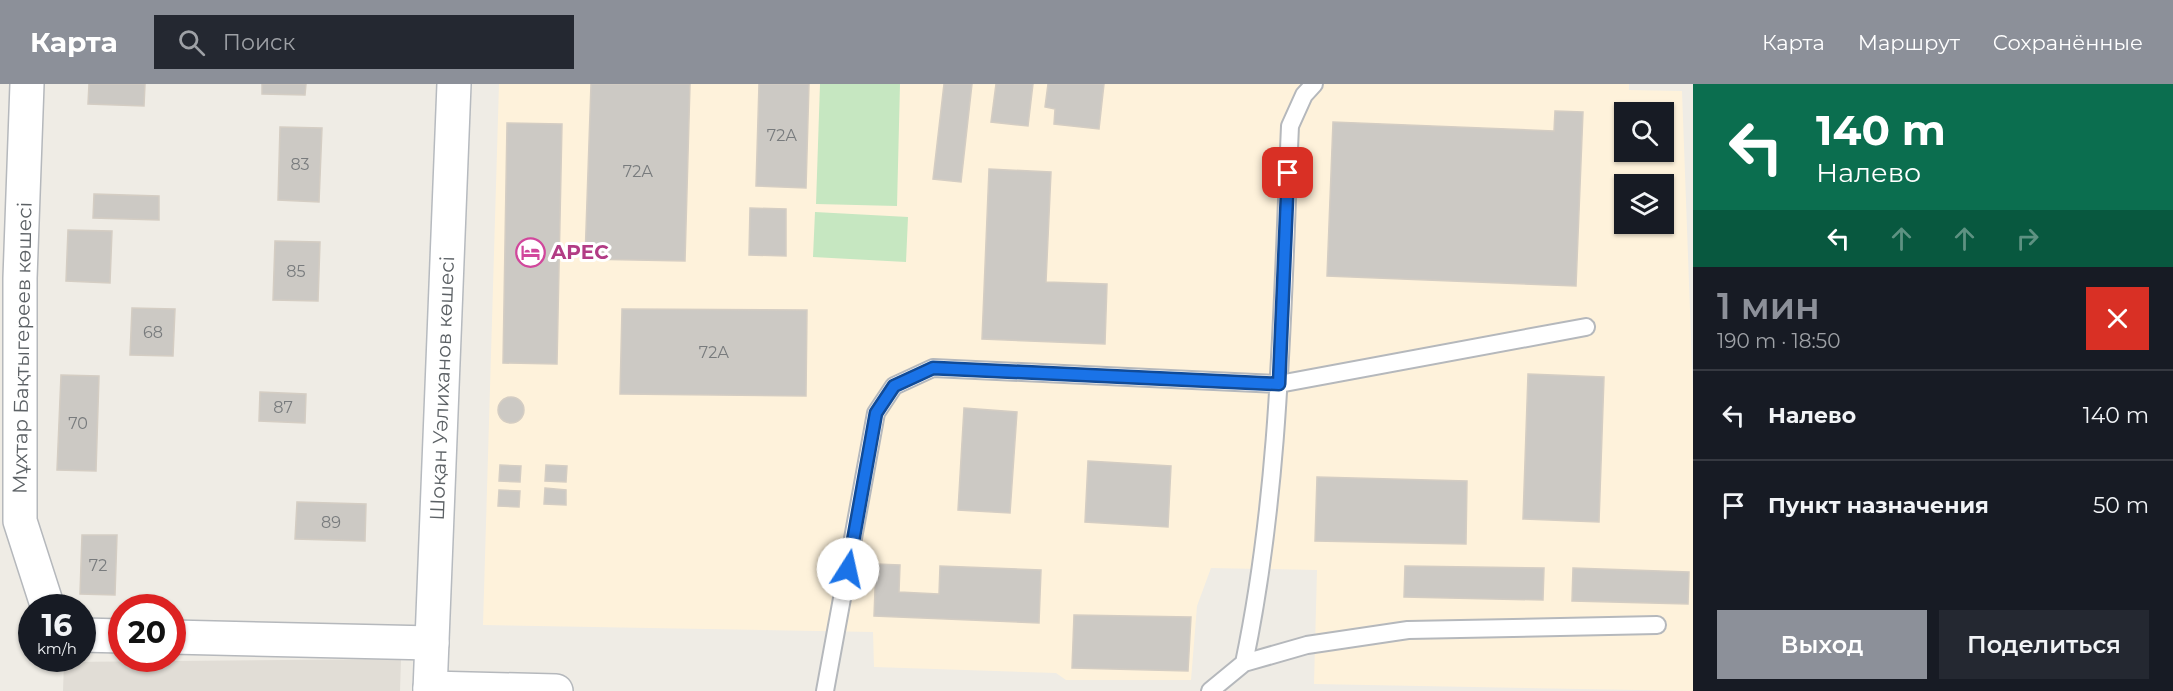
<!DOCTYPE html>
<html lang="ru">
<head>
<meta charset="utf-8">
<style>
	body { margin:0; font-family:Montserrat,sans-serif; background:#242831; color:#f1f3f6; height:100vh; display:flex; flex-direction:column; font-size:22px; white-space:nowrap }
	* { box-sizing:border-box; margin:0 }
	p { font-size:20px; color:#9ea1a6 }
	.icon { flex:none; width:33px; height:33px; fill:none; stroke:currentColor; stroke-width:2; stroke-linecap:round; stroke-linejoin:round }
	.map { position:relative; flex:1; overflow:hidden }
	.sheet { display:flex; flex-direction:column; background:#171b24; width:480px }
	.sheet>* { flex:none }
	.guide { background:#0b6e4f; color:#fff; overflow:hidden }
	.controls { position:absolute; left:1614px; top:18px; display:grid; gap:12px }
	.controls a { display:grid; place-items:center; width:60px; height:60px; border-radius:0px; background:#171b24; box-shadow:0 2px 4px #0004; font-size:30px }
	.speed { position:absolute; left:18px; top:510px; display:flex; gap:12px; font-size:30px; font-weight:700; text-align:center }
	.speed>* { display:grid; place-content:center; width:78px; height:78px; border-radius:50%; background:#171b24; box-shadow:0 2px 4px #0004; line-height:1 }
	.speed small { font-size:15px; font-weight:400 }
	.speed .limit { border:9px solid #d22; background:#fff; color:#111 }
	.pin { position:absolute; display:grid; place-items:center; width:51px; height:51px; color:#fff; margin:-26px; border-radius:12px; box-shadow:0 3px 9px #0006 }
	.me { position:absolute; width:66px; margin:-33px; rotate:10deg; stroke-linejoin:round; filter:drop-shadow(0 0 4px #0008) }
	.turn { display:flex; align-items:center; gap:21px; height:126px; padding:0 24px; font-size:27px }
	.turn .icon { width:78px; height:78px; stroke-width:2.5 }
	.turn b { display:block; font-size:42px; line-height:51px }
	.lanes { display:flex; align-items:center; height:57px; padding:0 24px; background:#0003; justify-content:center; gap:30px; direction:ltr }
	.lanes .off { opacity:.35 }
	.round { display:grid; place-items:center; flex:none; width:63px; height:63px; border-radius:0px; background:#242831 }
	.overview { display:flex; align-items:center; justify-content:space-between; height:102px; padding:0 24px }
	h1 { font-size:36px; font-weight:600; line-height:45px; color:#8c9099 }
	.button { display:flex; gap:12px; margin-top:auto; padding:12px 24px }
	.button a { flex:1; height:69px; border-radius:0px; background:#8c9099; color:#fff; font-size:24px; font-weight:600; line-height:69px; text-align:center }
	.button a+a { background:#242831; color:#f1f3f6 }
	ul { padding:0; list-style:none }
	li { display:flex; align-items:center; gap:18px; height:90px; padding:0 24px; border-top:2px solid #363941 }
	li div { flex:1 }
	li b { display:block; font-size:22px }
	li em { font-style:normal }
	header { display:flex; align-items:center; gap:36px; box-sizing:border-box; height:84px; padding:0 30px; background:#8c9099; color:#fff }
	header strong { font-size:28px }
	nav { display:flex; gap:33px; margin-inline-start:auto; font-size:21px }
	.search { width:420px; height:54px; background:#242831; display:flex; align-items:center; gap:15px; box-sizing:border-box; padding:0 21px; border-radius:0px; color:#9ea1a6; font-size:22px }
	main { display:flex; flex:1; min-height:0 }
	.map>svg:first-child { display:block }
	.commercial { fill:#fef2db; fill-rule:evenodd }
	.education { fill:#e1ddd6 }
	.green { fill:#c6e7c1 }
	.building { fill:#ccc9c4; stroke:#d4cdc3; stroke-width:1.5 }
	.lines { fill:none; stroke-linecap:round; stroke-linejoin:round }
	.lane-casing { stroke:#b5b8bc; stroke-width:20 }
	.street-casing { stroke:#b5b8bc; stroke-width:36 }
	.secondary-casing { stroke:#b6babf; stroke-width:36 }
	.lane { stroke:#fff; stroke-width:16 }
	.street { stroke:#fff; stroke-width:33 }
	.secondary { stroke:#fff; stroke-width:33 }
	.route-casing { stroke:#114b97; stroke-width:15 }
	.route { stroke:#1a73e8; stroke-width:10 }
	.labels { text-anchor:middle; stroke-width:6; stroke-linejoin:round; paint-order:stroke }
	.number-label { font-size:16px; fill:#787b7d }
	.hotel-label { font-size:20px; font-weight:bold; fill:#b23c85; stroke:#fff; text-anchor:start }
	.street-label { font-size:20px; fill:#5c6165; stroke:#fff }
</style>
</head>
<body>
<header>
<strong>Карта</strong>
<div class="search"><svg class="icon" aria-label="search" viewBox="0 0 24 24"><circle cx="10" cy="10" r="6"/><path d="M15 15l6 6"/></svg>Поиск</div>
<nav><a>Карта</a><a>Маршрут</a><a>Сохранённые</a></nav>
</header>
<main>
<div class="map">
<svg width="1693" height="607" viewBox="0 0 1693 607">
	<rect width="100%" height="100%" fill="#efece5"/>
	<path class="commercial" d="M 499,0 L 1629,0 L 1629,6 L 1682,7 L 1693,309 L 1693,607 L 1314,600 L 1317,486 L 1211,484 L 1197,522 L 1191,596 L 1066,596 L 1056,589 L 874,583 L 873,548 L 483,541 ZM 1624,28 L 1664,28 L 1664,68 L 1624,68 ZM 1624,100 L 1664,100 L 1664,140 L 1624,140 Z"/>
	<path class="education" d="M 401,575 L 400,607 L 63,607 L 64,578 Z"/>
	<path class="green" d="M 820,0 L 900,0 L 897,122 L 816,120 Z
		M 815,128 L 908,133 L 906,178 L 813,173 Z"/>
	<path class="building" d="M 89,0 L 145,0 L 144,22 L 88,20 Z
		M 262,0 L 306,0 L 305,11 L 262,10 Z
		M 591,0 L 690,0 L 685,177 L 585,175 Z
		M 759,0 L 809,0 L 806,104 L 756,102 Z
		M 944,0 L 972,0 L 961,98 L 933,95 Z
		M 996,0 L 1033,0 L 1028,42 L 991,38 Z
		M 1048,0 L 1104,0 L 1099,45 L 1054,40 L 1055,25 L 1045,23 Z
		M 1555,27 L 1583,28 L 1576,202 L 1327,192 L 1333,38 L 1554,47 Z
		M 507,39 L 562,40 L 557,280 L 503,279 Z
		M 280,43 L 322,44 L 319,118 L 278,116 Z
		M 989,85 L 1051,88 L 1046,198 L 1107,200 L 1105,260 L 982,255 Z
		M 94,110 L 159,112 L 159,136 L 93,134 Z
		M 750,124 L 786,125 L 786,172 L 749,171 Z
		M 68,146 L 112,147 L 110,199 L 66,197 Z
		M 275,157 L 320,158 L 318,217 L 273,216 Z
		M 132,224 L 175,225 L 173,272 L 130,271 Z
		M 622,225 L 807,226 L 806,312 L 620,310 Z
		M 1528,290 L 1604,293 L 1599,438 L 1523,435 Z
		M 61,291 L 99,292 L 96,387 L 57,386 Z
		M 260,308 L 306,310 L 305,339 L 259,337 Z
		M498 326a13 13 0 1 1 26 0a13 13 0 1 1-26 0Z
		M 964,324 L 1017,328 L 1010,429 L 958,426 Z
		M 1088,377 L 1171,382 L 1168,443 L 1085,438 Z
		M 500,381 L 521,382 L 520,398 L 499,397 Z
		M 546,381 L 567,382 L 566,398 L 545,397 Z
		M 1317,393 L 1467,397 L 1466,460 L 1315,457 Z
		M 545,404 L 566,406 L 566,421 L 544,420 Z
		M 499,406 L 520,407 L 519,423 L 498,422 Z
		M 297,418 L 366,420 L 365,457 L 295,455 Z
		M 82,451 L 117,451 L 115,511 L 80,510 Z
		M 876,480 L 900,481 L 899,508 L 939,510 L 940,482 L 1041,486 L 1039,539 L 874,532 Z
		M 1405,482 L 1544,484 L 1543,516 L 1404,513 Z
		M 1573,484 L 1689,488 L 1688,520 L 1572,517 Z
		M 1074,531 L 1191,533 L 1188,587 L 1072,584 Z"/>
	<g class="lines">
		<defs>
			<path id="lane" d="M 1244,579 C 1281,403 1282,221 1290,42 L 1304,11 L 1314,0
				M 825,607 L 876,329 L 894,302 L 933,284 L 1279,300 L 1586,243
				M 1210,607 L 1244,579 L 1307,561 L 1408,546 L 1657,541"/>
			<path id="street" d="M 27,0 L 20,194 L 20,437 L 48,524
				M 82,551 L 122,552
				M 172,553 L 432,559
				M 430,604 L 556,607"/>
			<g id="secondary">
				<path id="s1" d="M 430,607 L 454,0"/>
			</g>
		</defs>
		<use href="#lane" class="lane-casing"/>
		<use href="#street" class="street-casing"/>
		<use href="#secondary" class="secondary-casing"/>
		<use href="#lane" class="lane"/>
		<use href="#street" class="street"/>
		<use href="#secondary" class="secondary"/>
	</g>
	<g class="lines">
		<defs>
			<path id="route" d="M 848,485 L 876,329 L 894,302 L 933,284 L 1279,300 L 1288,89"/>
		</defs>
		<use href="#route" class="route-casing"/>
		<use href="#route" class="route"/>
	</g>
	<defs>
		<symbol id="hotel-ring" viewBox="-11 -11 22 22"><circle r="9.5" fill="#fff" stroke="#d1479c" stroke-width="1.5"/><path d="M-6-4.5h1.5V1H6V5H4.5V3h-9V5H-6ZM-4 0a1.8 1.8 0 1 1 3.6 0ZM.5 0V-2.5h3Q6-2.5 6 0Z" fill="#d1479c"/></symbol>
	</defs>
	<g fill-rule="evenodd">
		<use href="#hotel-ring" x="514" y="152" width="33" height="33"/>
	</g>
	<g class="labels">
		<g class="number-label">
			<text x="782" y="57">72А</text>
			<text x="300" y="86">83</text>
			<text x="638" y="93">72А</text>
			<text x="296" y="193">85</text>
			<text x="153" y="254">68</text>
			<text x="714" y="274">72А</text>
			<text x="283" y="329">87</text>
			<text x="78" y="345">70</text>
			<text x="331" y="444">89</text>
			<text x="98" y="487">72</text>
		</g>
		<g class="hotel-label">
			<text x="551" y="175">APEC</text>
		</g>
		<g class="street-label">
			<text transform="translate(22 264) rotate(-89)" y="7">Мұхтар Бақтыгереев көшесі</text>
			<text dy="7" stroke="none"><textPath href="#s1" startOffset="303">Шоқан Уәлиханов көшесі</textPath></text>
		</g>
	</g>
</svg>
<div class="controls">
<a><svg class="icon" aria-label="search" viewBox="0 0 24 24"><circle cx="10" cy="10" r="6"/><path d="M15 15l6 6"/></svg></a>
<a><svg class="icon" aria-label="layers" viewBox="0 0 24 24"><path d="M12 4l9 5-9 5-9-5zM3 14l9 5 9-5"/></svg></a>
</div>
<div class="speed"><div>16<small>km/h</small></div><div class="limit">20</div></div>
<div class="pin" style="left:1288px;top:89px;background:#d93025"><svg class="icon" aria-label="arrive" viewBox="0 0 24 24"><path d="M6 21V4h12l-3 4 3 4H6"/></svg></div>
<svg class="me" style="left:848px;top:485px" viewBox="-20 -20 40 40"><circle r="19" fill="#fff"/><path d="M0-13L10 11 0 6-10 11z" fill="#1a73e8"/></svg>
</div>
<section class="sheet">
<div class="guide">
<div class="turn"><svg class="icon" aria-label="left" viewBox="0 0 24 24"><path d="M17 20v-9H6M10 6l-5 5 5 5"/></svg><div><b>140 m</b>Налево</div></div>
<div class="lanes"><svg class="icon" aria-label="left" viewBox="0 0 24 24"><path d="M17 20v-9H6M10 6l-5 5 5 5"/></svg><svg class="icon off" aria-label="ahead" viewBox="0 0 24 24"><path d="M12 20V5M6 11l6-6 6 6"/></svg><svg class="icon off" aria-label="ahead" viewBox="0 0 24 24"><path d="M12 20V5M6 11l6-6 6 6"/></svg><svg class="icon off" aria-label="right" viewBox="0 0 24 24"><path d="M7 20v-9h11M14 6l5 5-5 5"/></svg></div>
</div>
<div class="overview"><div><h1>1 мин</h1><p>190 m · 18:50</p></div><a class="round" style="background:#d93025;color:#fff"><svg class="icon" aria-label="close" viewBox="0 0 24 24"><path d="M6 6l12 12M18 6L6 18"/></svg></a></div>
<ul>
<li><svg class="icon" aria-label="left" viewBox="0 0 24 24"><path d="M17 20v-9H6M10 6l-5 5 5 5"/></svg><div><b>Налево</b></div><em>140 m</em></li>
<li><svg class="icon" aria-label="arrive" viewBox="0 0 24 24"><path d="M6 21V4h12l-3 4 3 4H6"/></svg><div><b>Пункт назначения</b></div><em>50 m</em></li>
</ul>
<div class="button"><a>Выход</a><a>Поделиться</a></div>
</section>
</main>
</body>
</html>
